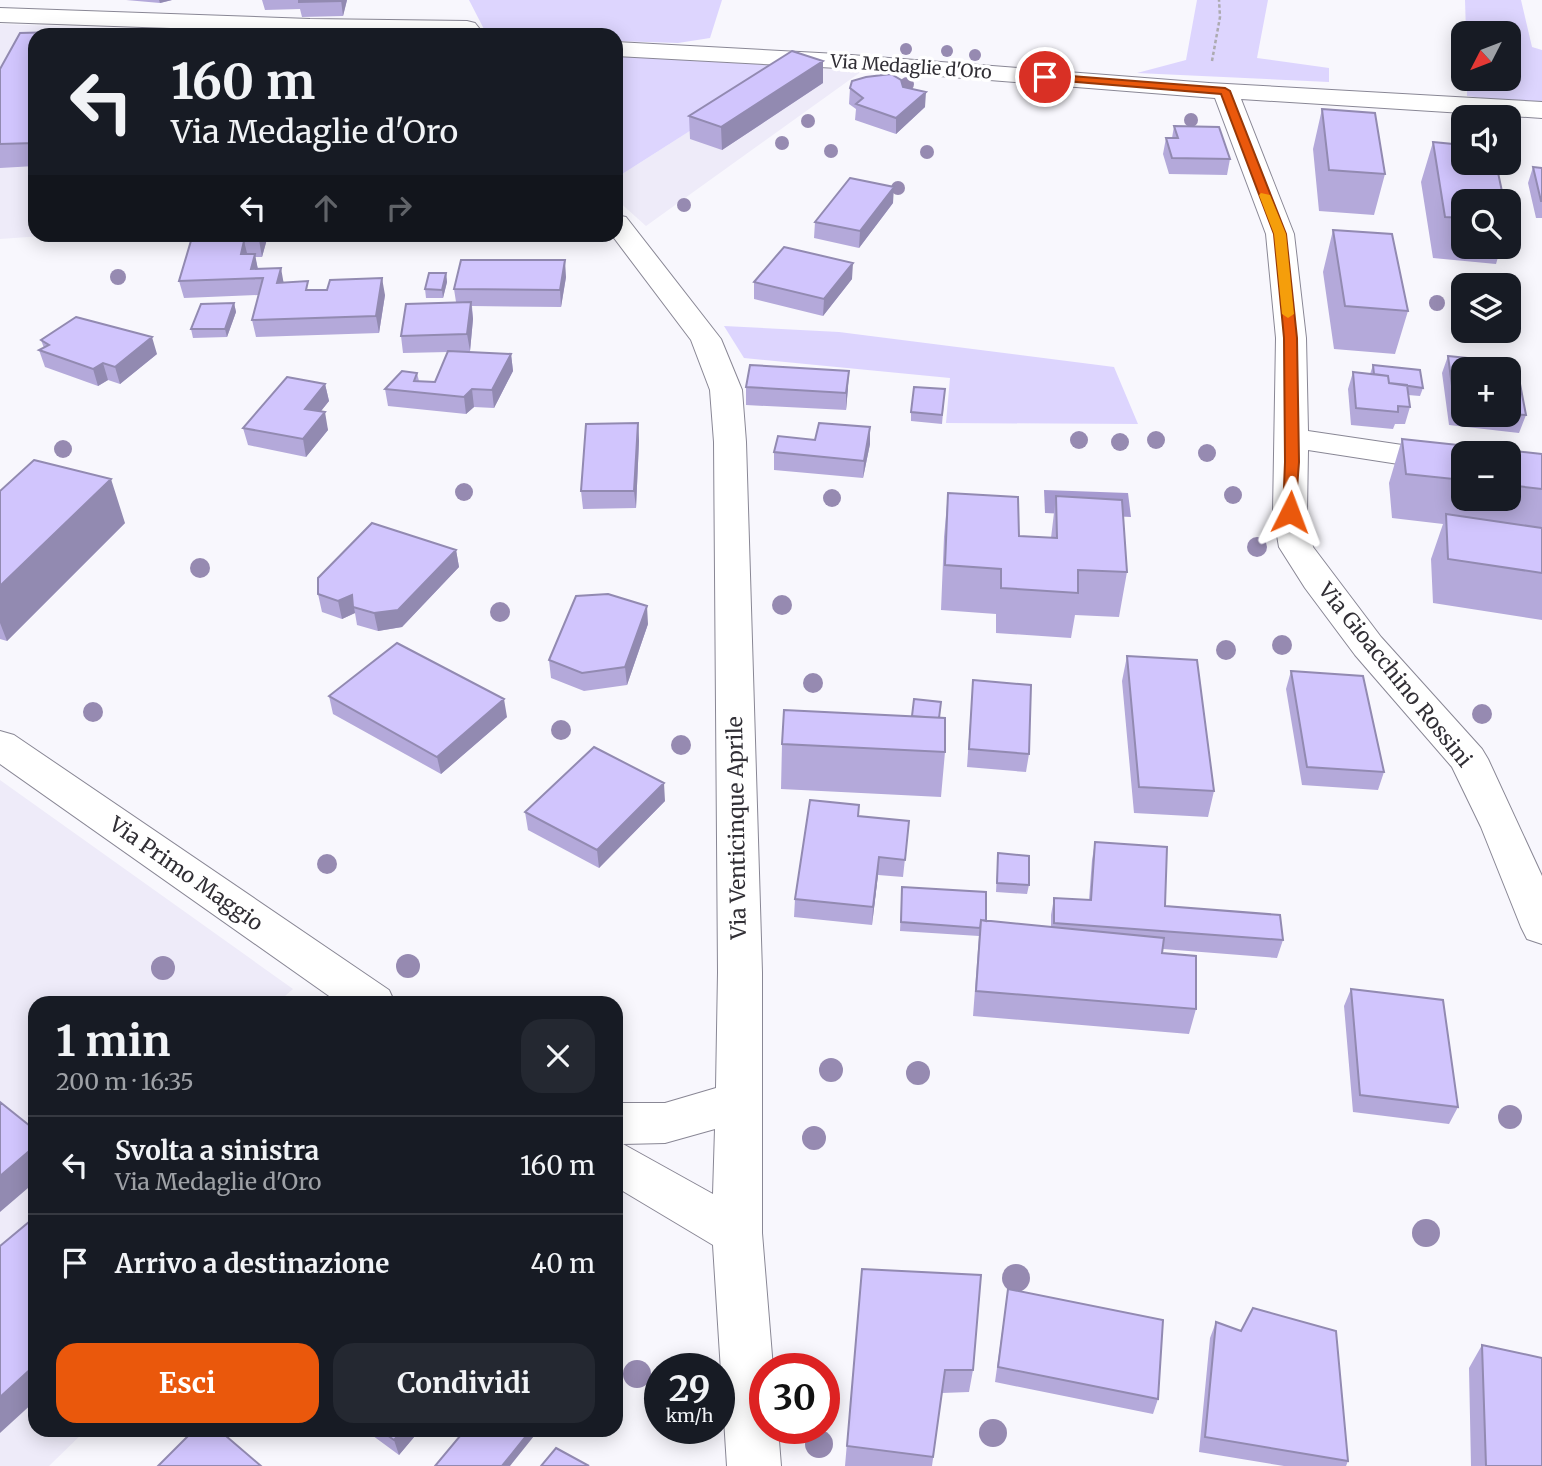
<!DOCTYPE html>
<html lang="it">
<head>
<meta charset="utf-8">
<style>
	body { margin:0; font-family:Merriweather,serif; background:#242831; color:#f1f3f6; height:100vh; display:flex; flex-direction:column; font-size:26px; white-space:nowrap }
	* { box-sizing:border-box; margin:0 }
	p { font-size:23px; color:#9ea1a6 }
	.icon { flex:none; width:38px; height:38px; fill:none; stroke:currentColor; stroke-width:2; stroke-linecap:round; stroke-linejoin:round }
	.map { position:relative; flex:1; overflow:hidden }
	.panel { position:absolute; left:28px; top:996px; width:595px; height:441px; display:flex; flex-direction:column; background:#171b24; border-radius:21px; box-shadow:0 4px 18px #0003 }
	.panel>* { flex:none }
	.hud { position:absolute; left:28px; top:28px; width:595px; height:214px; border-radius:21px; box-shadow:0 4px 18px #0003; background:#171b24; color:#f1f3f6; overflow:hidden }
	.needle { width:46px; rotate:228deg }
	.tools { position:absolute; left:1451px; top:21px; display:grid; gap:14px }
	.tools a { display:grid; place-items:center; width:70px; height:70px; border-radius:14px; background:#171b24; box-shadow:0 4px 18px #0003; font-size:35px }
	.speed { position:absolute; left:644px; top:1353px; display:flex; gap:14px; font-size:35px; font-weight:700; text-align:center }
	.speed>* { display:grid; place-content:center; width:91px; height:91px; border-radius:50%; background:#171b24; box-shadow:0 4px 18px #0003; line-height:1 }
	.speed small { font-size:18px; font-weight:400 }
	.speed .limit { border:10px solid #d22; background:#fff; color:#111 }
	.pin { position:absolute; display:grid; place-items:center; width:60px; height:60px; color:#fff; margin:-30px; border:4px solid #fff; border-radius:50%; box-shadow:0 2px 7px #0007 }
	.me { position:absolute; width:77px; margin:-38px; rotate:3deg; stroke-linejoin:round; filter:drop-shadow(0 0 5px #0008) }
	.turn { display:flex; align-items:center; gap:24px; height:147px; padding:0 28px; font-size:32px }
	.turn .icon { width:91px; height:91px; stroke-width:2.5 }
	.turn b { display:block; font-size:49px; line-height:60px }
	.lanes { display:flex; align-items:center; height:66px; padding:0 28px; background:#0003; justify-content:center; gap:35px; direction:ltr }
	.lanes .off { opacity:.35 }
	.round { display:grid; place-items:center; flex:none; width:74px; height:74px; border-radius:21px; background:#242831 }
	.headline { display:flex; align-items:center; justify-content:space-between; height:119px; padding:0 28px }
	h1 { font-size:42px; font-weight:700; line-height:52px }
	.cta { display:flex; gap:14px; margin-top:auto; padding:14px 28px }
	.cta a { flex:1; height:80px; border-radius:21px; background:#ea580c; color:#fff; font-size:28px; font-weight:700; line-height:80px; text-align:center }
	.cta a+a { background:#242831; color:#f1f3f6 }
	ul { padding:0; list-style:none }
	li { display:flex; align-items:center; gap:21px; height:98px; padding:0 28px; border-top:2px solid #363941 }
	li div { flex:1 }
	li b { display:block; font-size:26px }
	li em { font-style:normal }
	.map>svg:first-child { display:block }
	.built { fill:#eeebf9 }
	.green { fill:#ddd5fe }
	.water { fill:#a69ad0 }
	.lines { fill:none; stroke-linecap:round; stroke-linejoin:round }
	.minor-casing { stroke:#898795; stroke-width:2 }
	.path { stroke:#acaab0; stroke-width:2.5; stroke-dasharray:3.5 2.5; stroke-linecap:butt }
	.minor { fill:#fff; fill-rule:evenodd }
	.tree { fill:#968ab1 }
	.wall { fill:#b4a9da; fill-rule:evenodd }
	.shaded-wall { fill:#928ab1 }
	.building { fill:#d1c5fd; stroke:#928ab1; stroke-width:2 }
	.route { fill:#ea580c; stroke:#983908; stroke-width:2 }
	.slow { fill:#f59e0b }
	.labels { text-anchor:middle; stroke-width:7; stroke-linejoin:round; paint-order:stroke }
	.far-street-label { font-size:18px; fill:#312f35; stroke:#fff }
	.street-label { font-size:21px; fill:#312f35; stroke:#fff }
</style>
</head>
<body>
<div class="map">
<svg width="1542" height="1466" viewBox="0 0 1542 1466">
	<rect width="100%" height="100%" fill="#f8f7fd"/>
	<path class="built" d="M 0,24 L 139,29 L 137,35 L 35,35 L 35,234 L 57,235 L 0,239 Z
		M 792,66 L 862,71 L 646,226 L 616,199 L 616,178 Z
		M 0,780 L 293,989 L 277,1003 L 35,1003 L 35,1430 L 86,1430 L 49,1466 L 0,1466 Z"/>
	<path class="green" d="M 469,0 L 722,0 L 710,38 L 678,43 L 616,41 L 616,35 L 487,35 Z
		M 1197,0 L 1268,0 L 1257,58 L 1329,68 L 1329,82 L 1137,73 L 1186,60 Z
		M 1465,0 L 1521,0 L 1532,47 L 1542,50 L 1542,106 L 1467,96 L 1467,79 L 1508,79 L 1508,33 L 1466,33 Z
		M 616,56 L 792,66 L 616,178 Z
		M 724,326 L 839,332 L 1114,367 L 1138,424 L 946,423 L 950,378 L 744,358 Z"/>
	<path class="water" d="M 1044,490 L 1128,493 L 1131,517 L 1045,513 Z"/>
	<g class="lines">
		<defs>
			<path id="minor" d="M 0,8 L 310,19 L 467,21 L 475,23 L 479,28 L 475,33 L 466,35 L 310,33 L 0,22 Z
				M 616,42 L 838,54 L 1209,83 L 1542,102 L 1542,118 L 1241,99 L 1294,234 L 1306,338 L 1308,431 L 1463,454 L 1463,474 L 1308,450 L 1307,512 L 1313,547 L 1381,637 L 1482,749 L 1488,759 L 1542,876 L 1542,944 L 1527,939 L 1521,927 L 1481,827 L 1452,767 L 1355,655 L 1305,588 L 1279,547 L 1273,512 L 1276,338 L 1266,234 L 1215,98 L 838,68 L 616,56 Z
				M 616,215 L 626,217 L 721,339 L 742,390 L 746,442 L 762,972 L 762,1233 L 773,1368 L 765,1368 L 765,1428 L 778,1428 L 781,1466 L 727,1466 L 713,1245 L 616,1187 L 616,1103 L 665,1103 L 716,1088 L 718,972 L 714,442 L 710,390 L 691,340 L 611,234 L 616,234 ZM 715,1129 L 713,1194 L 623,1144 L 665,1143 Z
				M 0,731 L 14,735 L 389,990 L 395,1003 L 339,1003 L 0,764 Z"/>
		</defs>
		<use href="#minor" class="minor-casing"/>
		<path class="path" d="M 1212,61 L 1220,17 L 1219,0"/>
		<use href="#minor" class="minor"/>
	</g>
	<g class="tree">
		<circle cx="906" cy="49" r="6"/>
		<circle cx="947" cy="51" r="6"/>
		<circle cx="975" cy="55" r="6"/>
		<circle cx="907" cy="84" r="7"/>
		<circle cx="1191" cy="120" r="7"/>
		<circle cx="808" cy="121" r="7"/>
		<circle cx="782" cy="143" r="7"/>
		<circle cx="831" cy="151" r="7"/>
		<circle cx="927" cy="152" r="7"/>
		<circle cx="898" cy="188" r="7"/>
		<circle cx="684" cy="205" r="7"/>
		<circle cx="118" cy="277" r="8"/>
		<circle cx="1437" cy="303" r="8"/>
		<circle cx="1079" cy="440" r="9"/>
		<circle cx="1156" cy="440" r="9"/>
		<circle cx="1120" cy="442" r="9"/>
		<circle cx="63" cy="449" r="9"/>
		<circle cx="1207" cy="453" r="9"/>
		<circle cx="464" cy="492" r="9"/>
		<circle cx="1233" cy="495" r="9"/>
		<circle cx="832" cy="498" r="9"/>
		<circle cx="1257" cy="547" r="10"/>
		<circle cx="200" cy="568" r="10"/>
		<circle cx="782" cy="605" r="10"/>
		<circle cx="500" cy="612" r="10"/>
		<circle cx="1282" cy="645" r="10"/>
		<circle cx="1226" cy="650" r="10"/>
		<circle cx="813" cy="683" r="10"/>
		<circle cx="93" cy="712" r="10"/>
		<circle cx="1482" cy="714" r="10"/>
		<circle cx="561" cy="730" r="10"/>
		<circle cx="681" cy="745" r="10"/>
		<circle cx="327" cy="864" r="10"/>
		<circle cx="408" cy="966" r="12"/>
		<circle cx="163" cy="968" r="12"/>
		<circle cx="831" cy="1070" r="12"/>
		<circle cx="918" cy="1073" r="12"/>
		<circle cx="1510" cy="1117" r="12"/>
		<circle cx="814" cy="1138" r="12"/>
		<circle cx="1426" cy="1233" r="14"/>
		<circle cx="1016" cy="1278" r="14"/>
		<circle cx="637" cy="1374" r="14"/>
		<circle cx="993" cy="1433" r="14"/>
		<circle cx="819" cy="1444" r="14"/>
	</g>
	<path class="wall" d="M 126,0 L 172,0 L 160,3 Z
		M 262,0 L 347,0 L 343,16 L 302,17 L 300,9 L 265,10 Z
		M 35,35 L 35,166 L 0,168 L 0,69 Z
		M 823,83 L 722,150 L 690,139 L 689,116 Z
		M 903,87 L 925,107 L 896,134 L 855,120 L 856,109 L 849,104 L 850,88 Z
		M 1322,109 L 1385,174 L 1374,215 L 1319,211 L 1313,149 Z
		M 1174,126 L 1230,159 L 1227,175 L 1169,174 L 1163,154 L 1166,138 L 1172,138 Z
		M 1433,142 L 1463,201 L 1463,247 L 1501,247 L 1496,264 L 1433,258 L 1421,182 Z
		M 1533,167 L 1542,168 L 1542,218 L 1536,218 L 1528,183 Z
		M 893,203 L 859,248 L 814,238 L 815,222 Z
		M 1333,230 L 1408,311 L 1395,354 L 1334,349 L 1323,272 Z
		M 193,234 L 281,234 L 280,239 L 267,239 L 262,257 L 255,257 L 258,269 L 284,282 L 310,290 L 385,295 L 379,333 L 256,337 L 252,320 L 259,295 L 184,298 L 179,281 Z
		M 332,234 L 391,234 L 390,239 L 333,241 Z
		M 447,234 L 509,234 L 509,236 L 447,237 Z
		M 446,273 L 447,282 L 443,298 L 426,298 L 425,289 Z
		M 566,277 L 561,307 L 472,306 L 473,319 L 470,351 L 463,352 L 511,354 L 513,371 L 494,408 L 474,407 L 466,414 L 388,406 L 385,389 L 417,373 L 419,381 L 435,382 L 448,352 L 403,353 L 401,336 L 456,302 L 454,289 Z
		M 852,279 L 823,316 L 754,299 L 754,282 Z
		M 234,303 L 236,312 L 227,337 L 193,338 L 191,329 Z
		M 41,340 L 157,354 L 120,384 L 108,380 L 98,386 L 45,367 L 39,350 L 44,348 Z
		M 1448,356 L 1516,363 L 1526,415 L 1519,433 L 1449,425 L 1442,373 ZM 1463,369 L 1508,369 L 1508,415 L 1463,415 Z
		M 1373,365 L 1423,388 L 1420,396 L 1408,395 L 1410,407 L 1405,424 L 1395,424 L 1393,429 L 1351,425 L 1348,389 L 1353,372 L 1370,374 Z
		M 325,384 L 329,401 L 321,411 L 328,430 L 306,457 L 248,445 L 243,428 Z
		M 746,387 L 848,388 L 846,410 L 746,405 Z
		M 945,389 L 942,424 L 911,421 L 911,412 Z
		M 638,423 L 639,441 L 636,508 L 583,509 L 581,491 Z
		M 1402,439 L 1542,454 L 1542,620 L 1433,603 L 1431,559 L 1443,524 L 1392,518 L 1389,483 ZM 1463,453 L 1508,453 L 1508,499 L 1463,499 Z
		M 815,440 L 870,444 L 863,478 L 774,470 L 774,452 Z
		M 0,491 L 125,523 L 7,641 L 0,639 Z
		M 948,493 L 1019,536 L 1051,538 L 1056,496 L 1127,572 L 1119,617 L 1075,615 L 1071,638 L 996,633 L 996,614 L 941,610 L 944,537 Z
		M 456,550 L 459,567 L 402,627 L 378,631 L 357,625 L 355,613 L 342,619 L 322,612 L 318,594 Z
		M 648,624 L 627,685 L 584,691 L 551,678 L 549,660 Z
		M 1127,656 L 1214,791 L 1208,817 L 1134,813 L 1122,681 Z
		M 1291,671 L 1384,772 L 1378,790 L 1302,785 L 1286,689 Z
		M 973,680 L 1029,754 L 1026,772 L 967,767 Z
		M 329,696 L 507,717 L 441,774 L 333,714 Z
		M 939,718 L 945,752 L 941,797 L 781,789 L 782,744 Z
		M 665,801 L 599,868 L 528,830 L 525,812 Z
		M 859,805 L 859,816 L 909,821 L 903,877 L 878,875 L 872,925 L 794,917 L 795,899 Z
		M 1095,842 L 1165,906 L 1283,940 L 1277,958 L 1163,949 L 1162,953 L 1196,1009 L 1189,1034 L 973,1016 L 979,936 L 900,931 L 902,887 L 986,921 L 1051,927 L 1051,915 L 1054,898 L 1089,900 L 1092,860 Z
		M 998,853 L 1029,885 L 1027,894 L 996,892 Z
		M 1351,989 L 1458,1107 L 1449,1124 L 1353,1112 L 1344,1006 Z
		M 862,1269 L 973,1370 L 969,1392 L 942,1393 L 932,1466 L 845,1466 Z
		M 1008,1289 L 1158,1399 L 1153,1414 L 995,1382 Z
		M 1216,1322 L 1241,1331 L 1348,1461 L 1346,1466 L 1284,1466 L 1199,1452 L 1210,1338 Z
		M 1482,1345 L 1542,1466 L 1471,1466 L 1469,1368 Z
		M 365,1430 L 420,1430 L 399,1455 Z"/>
	<path class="shaded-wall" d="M 159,0 L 172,0 L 160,3 Z
		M 341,0 L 347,0 L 343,16 Z
		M 823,61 L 823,83 L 722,150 L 721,127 Z
		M 926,92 L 925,107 L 896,134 L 896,118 Z
		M 894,187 L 893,203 L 859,248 L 860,231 Z
		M 260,234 L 266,234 L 267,239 L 262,257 L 259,240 Z
		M 244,241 L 248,257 L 241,254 Z
		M 255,254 L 258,270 L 251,269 Z
		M 565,260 L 566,277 L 561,307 L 560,290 Z
		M 853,263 L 852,279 L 823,316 L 824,299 Z
		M 281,268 L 284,285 L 277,283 Z
		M 446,273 L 447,282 L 443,298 L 442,290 Z
		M 382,278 L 385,295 L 379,333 L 376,316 Z
		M 471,302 L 473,319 L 470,351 L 467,334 Z
		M 234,303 L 236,312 L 227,337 L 225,329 Z
		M 152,337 L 157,354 L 120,384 L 115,367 Z
		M 511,354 L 513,371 L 494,408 L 492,390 Z
		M 103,363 L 108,380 L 98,386 L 93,369 Z
		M 849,371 L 848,388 L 846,410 L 846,393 Z
		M 325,384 L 329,401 L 309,426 L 305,409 Z
		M 472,389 L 474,407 L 466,414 L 464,397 Z
		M 325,412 L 328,430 L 306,457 L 303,439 Z
		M 638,423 L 639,441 L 636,508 L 634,491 Z
		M 870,427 L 870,444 L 863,478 L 864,461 Z
		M 111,479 L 125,523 L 7,641 L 0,623 L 0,586 Z
		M 456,550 L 459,567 L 402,627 L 378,631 L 374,613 Z
		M 352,595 L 355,613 L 342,619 L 338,601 Z
		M 647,606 L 648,624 L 627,685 L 625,667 Z
		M 504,699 L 507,717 L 441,774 L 437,757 Z
		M 664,783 L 665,801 L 599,868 L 597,850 Z
		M 879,857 L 878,875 L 872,925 L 873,907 Z
		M 35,1146 L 35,1182 L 0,1212 L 0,1176 Z
		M 35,1365 L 35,1401 L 0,1433 L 0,1397 Z
		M 402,1430 L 420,1430 L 399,1455 L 394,1440 Z
		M 531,1430 L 538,1430 L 538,1431 L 510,1466 L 502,1466 Z"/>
	<path class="building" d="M 299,0 L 341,0 L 341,1 L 299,2 Z
		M 97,31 L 95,35 L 35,35 L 35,143 L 0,144 L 0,69 L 20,33 Z
		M 371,31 L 370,35 L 327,35 L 328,32 Z
		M 792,51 L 823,61 L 721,127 L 689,116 Z
		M 891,74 L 901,80 L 903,87 L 926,92 L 896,118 L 856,104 L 863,98 L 850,88 L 852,81 L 866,77 Z
		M 1322,109 L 1375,113 L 1385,174 L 1329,170 Z
		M 1174,126 L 1219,127 L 1230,159 L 1172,158 L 1166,138 L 1178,138 Z
		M 1433,142 L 1463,145 L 1463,163 L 1496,163 L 1504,201 L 1463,201 L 1463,218 L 1445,217 Z
		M 1533,167 L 1542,168 L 1542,201 L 1541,201 Z
		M 850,178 L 894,187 L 860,231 L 815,222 Z
		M 1333,230 L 1392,234 L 1408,311 L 1345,306 Z
		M 193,234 L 260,234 L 259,240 L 244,241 L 241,254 L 255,254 L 251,269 L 281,268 L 277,283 L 308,281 L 306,290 L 327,290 L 330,280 L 382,278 L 376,316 L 252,320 L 263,278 L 179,281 Z
		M 784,247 L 853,263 L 824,299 L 754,282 Z
		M 461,260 L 565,260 L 560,290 L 454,289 Z
		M 429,273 L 446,273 L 442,290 L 425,289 Z
		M 471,302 L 467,334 L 401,336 L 406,304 Z
		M 234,303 L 225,329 L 191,329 L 201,304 Z
		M 76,317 L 152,337 L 115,367 L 103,363 L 93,369 L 39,350 L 49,345 L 41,340 Z
		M 448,351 L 511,354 L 492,390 L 472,389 L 464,397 L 385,389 L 402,371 L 417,373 L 414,381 L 435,382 Z
		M 1448,356 L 1516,363 L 1526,415 L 1508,414 L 1508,369 L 1463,369 L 1463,409 L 1455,408 Z
		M 750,365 L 849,371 L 846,393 L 746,387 Z
		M 1373,365 L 1420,370 L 1423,388 L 1389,383 L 1388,376 L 1374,374 Z
		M 1353,372 L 1388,376 L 1389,383 L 1407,385 L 1410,407 L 1398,406 L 1398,412 L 1356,408 Z
		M 287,377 L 325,384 L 305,409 L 325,412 L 303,439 L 243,428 Z
		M 914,387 L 945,389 L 942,415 L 911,412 Z
		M 638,423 L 634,491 L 581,491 L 586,424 Z
		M 819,423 L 870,427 L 864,461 L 774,452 L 778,436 L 815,440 Z
		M 1402,439 L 1542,454 L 1542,489 L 1508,485 L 1508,453 L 1463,453 L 1463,480 L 1406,474 Z
		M 34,460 L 111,479 L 0,586 L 0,491 Z
		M 948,493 L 1018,497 L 1019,536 L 1057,538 L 1056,496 L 1122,500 L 1127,572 L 1078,570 L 1078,593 L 1001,588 L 1001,569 L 945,565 Z
		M 1446,514 L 1542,528 L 1542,573 L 1448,559 Z
		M 372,523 L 456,550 L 398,610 L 374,613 L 353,607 L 352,595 L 338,601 L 318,594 L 318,578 Z
		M 608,594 L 647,606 L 625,667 L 582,673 L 549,660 L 576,596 Z
		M 397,643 L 504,699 L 437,757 L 329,696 Z
		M 1127,656 L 1197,660 L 1214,791 L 1139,787 Z
		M 1291,671 L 1363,676 L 1384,772 L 1307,767 Z
		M 973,680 L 1031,685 L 1029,754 L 969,749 Z
		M 914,699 L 941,702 L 939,718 L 912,716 Z
		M 784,710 L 945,718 L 945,752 L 782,744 Z
		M 594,747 L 664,783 L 597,850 L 525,812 Z
		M 810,800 L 859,805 L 858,816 L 909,821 L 905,860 L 879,857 L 873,907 L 795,899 Z
		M 1095,842 L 1167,847 L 1165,906 L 1280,915 L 1283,940 L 1054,923 L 1054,898 L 1091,900 Z
		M 998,853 L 1029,856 L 1029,885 L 997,883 Z
		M 902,887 L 986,892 L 986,921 L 981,920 L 980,928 L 901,922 Z
		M 981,920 L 1164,938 L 1162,953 L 1196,956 L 1196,1009 L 976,991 Z
		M 1351,989 L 1443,1000 L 1458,1107 L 1360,1095 Z
		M 0,1102 L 35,1130 L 35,1146 L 0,1176 Z
		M 35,1217 L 35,1365 L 0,1397 L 0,1246 Z
		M 862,1269 L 981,1275 L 973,1370 L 945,1370 L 933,1457 L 847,1446 Z
		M 1008,1289 L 1163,1320 L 1158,1399 L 998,1367 Z
		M 1253,1308 L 1336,1331 L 1348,1461 L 1205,1437 L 1216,1322 L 1241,1331 Z
		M 1482,1345 L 1542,1358 L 1542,1466 L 1486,1466 Z
		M 194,1430 L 219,1430 L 261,1466 L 158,1466 Z
		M 380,1430 L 402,1430 L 394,1440 Z
		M 465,1430 L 531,1430 L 502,1466 L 435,1466 Z
		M 556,1448 L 589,1466 L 541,1466 Z"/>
	<path class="route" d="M 1045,74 L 1225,88 L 1230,91 L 1286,234 L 1297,338 L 1299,462 L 1295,515 L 1285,515 L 1283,512 L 1285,462 L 1284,338 L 1274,234 L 1221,94 L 1041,79 L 1041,75 Z"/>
	<path class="slow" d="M 1261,193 L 1270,195 L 1286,234 L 1294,314 L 1288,318 L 1282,314 L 1274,234 L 1259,195 Z"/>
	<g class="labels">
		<g class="far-street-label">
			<text transform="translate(911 67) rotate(4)" y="6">Via Medaglie d'Oro</text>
		</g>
		<g class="street-label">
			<text transform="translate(1395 675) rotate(51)" y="7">Via Gioacchino Rossini</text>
			<text transform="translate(737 828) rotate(-91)" y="7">Via Venticinque Aprile</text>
			<text transform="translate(186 874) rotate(35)" y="7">Via Primo Maggio</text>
		</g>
	</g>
</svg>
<div class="tools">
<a><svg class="needle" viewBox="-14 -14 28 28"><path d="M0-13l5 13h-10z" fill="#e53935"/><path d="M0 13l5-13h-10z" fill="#9ea1a6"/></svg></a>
<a><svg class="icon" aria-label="sound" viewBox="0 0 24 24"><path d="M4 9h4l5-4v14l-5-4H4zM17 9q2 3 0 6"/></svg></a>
<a><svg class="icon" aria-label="search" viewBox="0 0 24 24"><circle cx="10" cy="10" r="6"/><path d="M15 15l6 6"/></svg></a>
<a><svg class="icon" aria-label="layers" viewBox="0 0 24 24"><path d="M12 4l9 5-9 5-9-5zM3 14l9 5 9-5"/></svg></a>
<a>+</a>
<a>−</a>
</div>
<div class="speed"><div>29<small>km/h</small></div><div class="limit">30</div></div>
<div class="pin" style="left:1045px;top:77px;background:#d93025"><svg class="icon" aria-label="arrive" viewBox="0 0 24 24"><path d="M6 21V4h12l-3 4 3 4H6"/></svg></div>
<svg class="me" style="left:1290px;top:512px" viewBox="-20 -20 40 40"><path d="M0-17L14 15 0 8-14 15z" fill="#ea580c" stroke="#fff" stroke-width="4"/></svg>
<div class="hud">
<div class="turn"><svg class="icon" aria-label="left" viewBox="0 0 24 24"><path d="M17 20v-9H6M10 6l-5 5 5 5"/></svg><div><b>160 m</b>Via Medaglie d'Oro</div></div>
<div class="lanes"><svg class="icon" aria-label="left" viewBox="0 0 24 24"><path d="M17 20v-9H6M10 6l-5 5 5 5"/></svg><svg class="icon off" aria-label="ahead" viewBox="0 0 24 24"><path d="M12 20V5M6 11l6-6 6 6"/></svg><svg class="icon off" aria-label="right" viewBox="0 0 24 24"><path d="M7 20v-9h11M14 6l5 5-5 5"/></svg></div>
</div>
<section class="panel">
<div class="headline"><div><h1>1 min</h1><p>200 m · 16:35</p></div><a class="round"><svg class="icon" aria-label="close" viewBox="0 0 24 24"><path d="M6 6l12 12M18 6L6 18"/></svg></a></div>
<ul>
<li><svg class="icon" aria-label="left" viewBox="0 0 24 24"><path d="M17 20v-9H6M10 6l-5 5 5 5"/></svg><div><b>Svolta a sinistra</b><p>Via Medaglie d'Oro</p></div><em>160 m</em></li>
<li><svg class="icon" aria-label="arrive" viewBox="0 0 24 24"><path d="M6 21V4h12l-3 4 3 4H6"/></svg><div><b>Arrivo a destinazione</b></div><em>40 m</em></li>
</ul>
<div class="cta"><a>Esci</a><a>Condividi</a></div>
</section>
</div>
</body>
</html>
